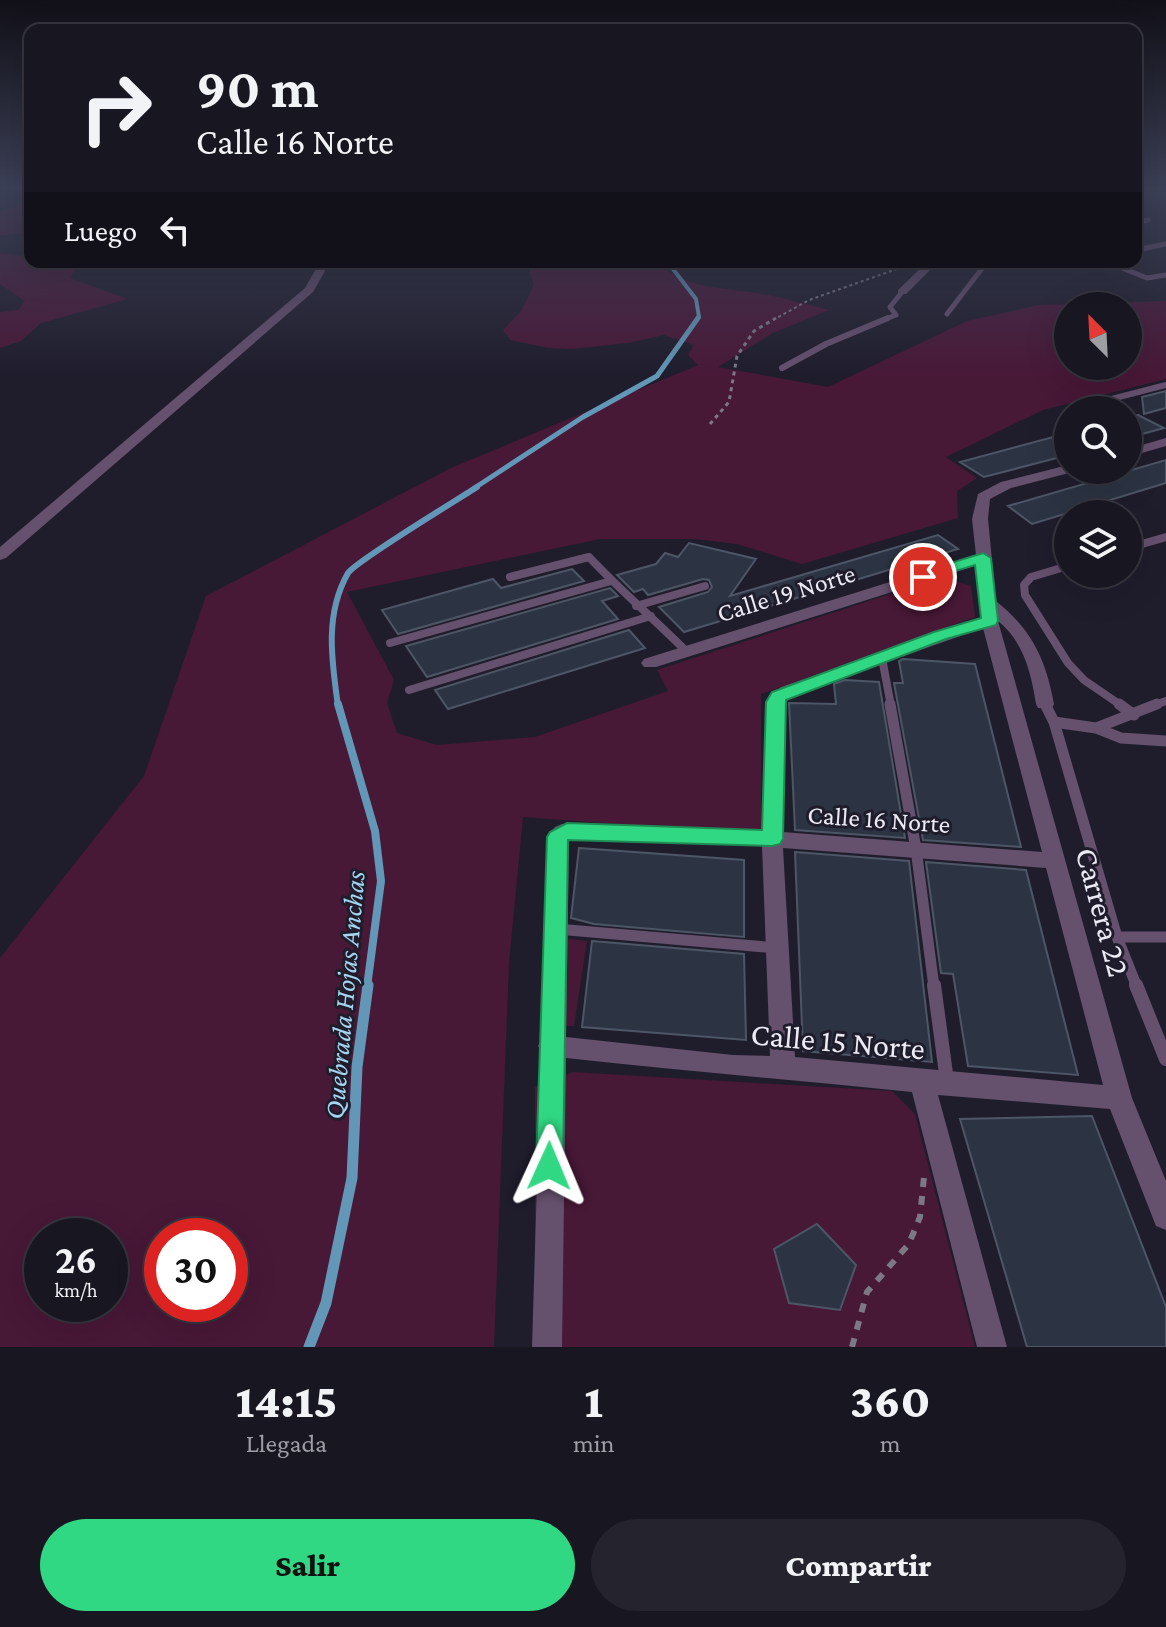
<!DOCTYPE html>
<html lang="es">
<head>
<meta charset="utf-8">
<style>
	body { margin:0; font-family:"Crimson Pro",serif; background:#24232e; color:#f1f3f6; height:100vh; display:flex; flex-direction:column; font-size:30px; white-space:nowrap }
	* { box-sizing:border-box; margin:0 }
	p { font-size:26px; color:#9e9fa5 }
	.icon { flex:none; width:44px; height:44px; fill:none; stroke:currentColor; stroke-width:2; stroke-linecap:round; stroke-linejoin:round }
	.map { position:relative; height:1347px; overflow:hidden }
	.details { display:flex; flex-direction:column; background:#171621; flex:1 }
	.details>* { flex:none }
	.top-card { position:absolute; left:24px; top:24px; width:1118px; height:244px; border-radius:16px; box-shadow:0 8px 32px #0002,0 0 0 2px #36353f; background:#171621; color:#f1f3f6; overflow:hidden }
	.needle { width:52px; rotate:336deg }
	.tools { position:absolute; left:1054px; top:292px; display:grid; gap:16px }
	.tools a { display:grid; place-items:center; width:88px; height:88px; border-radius:50%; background:#171621; box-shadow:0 8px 32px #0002,0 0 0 2px #36353f; font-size:40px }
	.speed { position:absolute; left:24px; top:1218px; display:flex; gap:16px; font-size:40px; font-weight:700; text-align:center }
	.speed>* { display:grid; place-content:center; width:104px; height:104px; border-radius:50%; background:#171621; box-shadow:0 8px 32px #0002,0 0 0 2px #36353f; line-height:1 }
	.speed small { font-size:20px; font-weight:400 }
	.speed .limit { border:12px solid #d22; background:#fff; color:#111 }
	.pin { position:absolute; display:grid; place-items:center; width:68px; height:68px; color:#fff; margin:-34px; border:4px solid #fff; border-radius:50%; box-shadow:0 2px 8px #0007 }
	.me { position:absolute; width:88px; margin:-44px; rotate:1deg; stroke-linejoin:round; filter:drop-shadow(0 0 6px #0008) }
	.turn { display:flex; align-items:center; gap:28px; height:168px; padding:0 40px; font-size:36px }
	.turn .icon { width:104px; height:104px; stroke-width:2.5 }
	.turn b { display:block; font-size:56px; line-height:68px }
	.then { display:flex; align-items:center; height:76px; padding:0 40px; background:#0003; gap:16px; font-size:30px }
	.eta { display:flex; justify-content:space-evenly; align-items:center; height:136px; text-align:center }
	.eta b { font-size:48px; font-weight:800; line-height:56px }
	.primary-button { display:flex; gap:16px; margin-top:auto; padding:16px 40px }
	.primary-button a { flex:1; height:92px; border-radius:48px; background:#30d883; color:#111; font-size:32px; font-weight:800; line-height:92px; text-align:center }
	.primary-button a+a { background:#24232e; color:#f1f3f6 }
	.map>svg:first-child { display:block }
	.green { fill:#481837; fill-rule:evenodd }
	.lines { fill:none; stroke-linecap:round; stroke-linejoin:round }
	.stream-far4 { stroke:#6397b7; stroke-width:4 }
	.stream-far3 { stroke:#6397b7; stroke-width:5 }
	.stream-far2 { stroke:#6397b7; stroke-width:6 }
	.stream-far1 { stroke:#6397b7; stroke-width:8 }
	.stream { stroke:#6397b7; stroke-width:11 }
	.building { fill:#2c3443; stroke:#4d5666; stroke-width:2 }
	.path-far2 { stroke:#7b7986; stroke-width:2; stroke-dasharray:3 3; stroke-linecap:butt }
	.path-far1 { stroke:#7b7986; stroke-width:3; stroke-dasharray:4 4; stroke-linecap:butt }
	.path { stroke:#7b7986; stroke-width:6; stroke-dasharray:9 9; stroke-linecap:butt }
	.service-far4 { stroke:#65506d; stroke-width:5 }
	.service-far3 { stroke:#65506d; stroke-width:6 }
	.service-far2 { stroke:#65506d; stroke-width:8 }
	.service-far1 { stroke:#65506d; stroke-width:11 }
	.service { stroke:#65506d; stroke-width:14 }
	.minor { fill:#65506d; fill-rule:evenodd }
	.route { fill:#30d883; stroke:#1f8c55; stroke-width:2 }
	.labels { text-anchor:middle; stroke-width:6; stroke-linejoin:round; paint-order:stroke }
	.street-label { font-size:26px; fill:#ebeaf5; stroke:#1f1d2c }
	.water-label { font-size:28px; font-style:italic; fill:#a7d3ee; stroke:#1f1d2c }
	.near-street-label { font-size:32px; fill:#ebeaf5; stroke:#1f1d2c }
</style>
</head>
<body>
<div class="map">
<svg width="1166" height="1347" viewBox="0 0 1166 1347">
	<rect width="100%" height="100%" fill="#1f1d2c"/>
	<path class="green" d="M 30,201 L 30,231 L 0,236 L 0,211 Z
		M 0,253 L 30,257 L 30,262 L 80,262 L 70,278 L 128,299 L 41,323 L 21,341 L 0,348 L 0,312 L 18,310 L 25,301 L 0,284 Z
		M 532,262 L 664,262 L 660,264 C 685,290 734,288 768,295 C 788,299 809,305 829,310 L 773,333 L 718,367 L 828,387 L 967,321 L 1039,305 L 1166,301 L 1166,379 L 1043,410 L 946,457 L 977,478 L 957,491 L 958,518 L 802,564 L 737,544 L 695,539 L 600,539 L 347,592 L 394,680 L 387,703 L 397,733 L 437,745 L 535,737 L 668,691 L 657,670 L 943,577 L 971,586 L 975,617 L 761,694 L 761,829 L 751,834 L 523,817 L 509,963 L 494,1347 L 0,1347 L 0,958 L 144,776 L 206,596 L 451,468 L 698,365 L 688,355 L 694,345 L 664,335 L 628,343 L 572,349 L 548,348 L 510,340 L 503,330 L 521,311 L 534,285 L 528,268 ZM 1068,306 L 1128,306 L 1128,366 L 1068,366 ZM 42,1236 L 110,1236 L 110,1304 L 42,1304 ZM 162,1236 L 230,1236 L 230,1304 L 162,1304 Z
		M 562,938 L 587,941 L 574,1026 L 539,1026 L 544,940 Z
		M 573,1072 L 892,1091 L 915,1114 L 975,1347 L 535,1347 L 535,1087 Z"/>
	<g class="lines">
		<path class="stream-far4" d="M 673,262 L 673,269 L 696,299 L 699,317 L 697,320"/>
		<path class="stream-far3" d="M 473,489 L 583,417 L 657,376 L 698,318"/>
		<path class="stream-far2" d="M 338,706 C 332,662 324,615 348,573 C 356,561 457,500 477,487"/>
		<path class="stream-far1" d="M 338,704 L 375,831 L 381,881 L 367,987"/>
		<path class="stream" d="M 309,1347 L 326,1303 L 352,1178 L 357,1067 L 368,985"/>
	</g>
	<path class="building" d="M 1166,391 L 1166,408 L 1144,414 L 1142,397 Z
		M 1138,415 L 1164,428 L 1128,438 L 1128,417 Z
		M 1068,433 L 1068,455 L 984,477 L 960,462 Z
		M 1166,460 L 1166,483 L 1032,524 L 1008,506 Z
		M 938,535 L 958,549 L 684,632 L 659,607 L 708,592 L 712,587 L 709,580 L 703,579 L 648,595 L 643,589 L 634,592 L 617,575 L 656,564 L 665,553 L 678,557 L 689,543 L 756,559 L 730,596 Z
		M 572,569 L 584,581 L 398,634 L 382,610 L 493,579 L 501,588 Z
		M 610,588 L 618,596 L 602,601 L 618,619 L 427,677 L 406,646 Z
		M 629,630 L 645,648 L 448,709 L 435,690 Z
		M 903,659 L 975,664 L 1021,847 L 923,840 L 894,683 L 903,683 L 899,661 Z
		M 845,680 L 879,682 L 905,838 L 795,830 L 789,703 L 836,704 L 834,684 Z
		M 579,848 L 744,860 L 744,937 L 594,924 L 571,918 Z
		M 795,852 L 909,861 L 932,1062 L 803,1051 Z
		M 926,862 L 1026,870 L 1078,1075 L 968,1066 L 953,974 L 941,973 Z
		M 592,941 L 744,954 L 746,1040 L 582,1027 Z
		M 1092,1116 L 1166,1307 L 1166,1347 L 1027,1347 L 960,1119 Z
		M 817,1224 L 856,1265 L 840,1310 L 789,1303 L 774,1249 Z"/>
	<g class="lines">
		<path class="path-far2" d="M 773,320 L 809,300 L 908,265"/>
		<path class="path-far1" d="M 710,424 L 729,402 L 737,356 L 754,331 L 776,318"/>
		<path class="path" d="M 852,1347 L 867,1292 L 908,1245 L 913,1234 L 920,1217 L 924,1177"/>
		<path class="service-far4" d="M 1136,223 L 1148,220
			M 1136,250 L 1166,244
			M 1107,262 L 1147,278 L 1166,275
			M 947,314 L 987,262
			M 883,320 L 896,315 L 890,307 L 902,292"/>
		<path class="service-far3" d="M 782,368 L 826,344 L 888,318
			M 1069,410 L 1166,385"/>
		<path class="service-far2" d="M 1128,548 L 1166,537
			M 1068,566 L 1031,577 L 1024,585 L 1025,595 L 1068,663 L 1084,680 L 1122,706
			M 510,577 L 589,557 C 620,590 654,619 686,651
			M 636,606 L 705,586
			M 390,643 L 611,581
			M 882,658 L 891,706
			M 409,690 L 651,616
			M 1152,706 L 1166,701"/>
		<path class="service-far1" d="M 890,704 L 916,849 L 934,987
			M 1045,704 L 1054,722 L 1117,937 L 1137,987
			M 1119,704 L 1134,715
			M 1054,722 L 1096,728 L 1157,704
			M 1096,728 L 1121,738 L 1166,741
			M 557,929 L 777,948
			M 1117,937 L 1166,937"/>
		<path class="service" d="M 934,985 L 947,1081
			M 1136,985 L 1166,1059"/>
		<path class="minor" d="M 320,262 L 330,262 L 313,292 L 6,558 L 0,560 L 0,547 L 305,288 Z
			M 927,262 L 938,262 L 906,294 L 898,294 L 898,290 Z
			M 1166,438 L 1166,446 L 1128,457 L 1128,449 Z
			M 1068,465 L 1068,470 L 1074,470 L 1073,472 L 1011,488 L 990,499 L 988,519 L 996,601 C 1032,630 1046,660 1054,704 L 1052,708 L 1038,708 L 1036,704 C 1031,672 1023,641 998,621 L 1132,1098 L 1166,1181 L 1166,1230 L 1156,1226 L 1110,1109 L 938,1095 L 1007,1347 L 977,1347 L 912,1092 C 796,1080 681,1071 566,1058 L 562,1347 L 532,1347 L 541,1051 L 538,1046 L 541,1040 L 547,837 L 555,827 L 562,824 L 762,831 L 766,702 L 781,687 L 981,618 L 977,565 L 656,667 L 644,667 L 641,663 L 644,659 L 976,555 L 972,519 L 978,494 L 1001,482 ZM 983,628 L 1042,852 L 783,832 L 784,704 L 793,695 ZM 569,840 L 762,846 L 770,1056 L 733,1055 L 566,1037 ZM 783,848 L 1046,868 L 1103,1085 L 795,1057 Z"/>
	</g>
	<linearGradient id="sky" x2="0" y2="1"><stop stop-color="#111018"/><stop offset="0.5" stop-color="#3c4056"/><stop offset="1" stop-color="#3c4056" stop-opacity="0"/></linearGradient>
	<rect width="1166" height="377" fill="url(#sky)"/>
	<path class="route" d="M 983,553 L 991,558 L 998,621 L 996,625 L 946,639 L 786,700 L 783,839 L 780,844 L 772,846 L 568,840 L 563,1166 L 559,1175 L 549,1179 L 540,1175 L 536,1166 L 547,837 L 550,832 L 567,823 L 762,830 L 766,702 L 772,692 L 934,632 L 981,618 L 975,565 L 923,581 L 915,577 L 918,573 Z"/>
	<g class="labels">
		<g class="street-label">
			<text transform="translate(786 593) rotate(-17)" y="9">Calle 19 Norte</text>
			<text transform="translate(879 819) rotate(4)" y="9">Calle 16 Norte</text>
		</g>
		<g class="water-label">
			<text transform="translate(344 995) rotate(-85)" y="10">Quebrada Hojas Anchas</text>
		</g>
		<g class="near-street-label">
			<text transform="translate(1103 912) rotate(75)" y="11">Carrera 22</text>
			<text transform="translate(838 1041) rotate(5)" y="11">Calle 15 Norte</text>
		</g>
	</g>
</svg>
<div class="tools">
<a><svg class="needle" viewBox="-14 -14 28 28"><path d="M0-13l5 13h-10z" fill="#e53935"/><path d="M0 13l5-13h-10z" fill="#9e9fa5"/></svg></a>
<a><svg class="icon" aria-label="search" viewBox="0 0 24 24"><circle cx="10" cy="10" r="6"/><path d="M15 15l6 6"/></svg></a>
<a><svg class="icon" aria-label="layers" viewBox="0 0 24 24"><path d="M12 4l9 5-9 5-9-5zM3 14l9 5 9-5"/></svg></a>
</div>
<div class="speed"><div>26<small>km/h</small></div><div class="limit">30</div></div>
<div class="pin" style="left:923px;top:577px;background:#d93025"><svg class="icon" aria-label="arrive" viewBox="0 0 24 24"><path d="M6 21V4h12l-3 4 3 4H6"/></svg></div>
<svg class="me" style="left:549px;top:1166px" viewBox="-20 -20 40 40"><path d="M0-17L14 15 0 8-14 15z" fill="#30d883" stroke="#fff" stroke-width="4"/></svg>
<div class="top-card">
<div class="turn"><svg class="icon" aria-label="right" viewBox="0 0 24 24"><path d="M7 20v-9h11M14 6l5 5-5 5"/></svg><div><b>90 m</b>Calle 16 Norte</div></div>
<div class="then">Luego<svg class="icon" aria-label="left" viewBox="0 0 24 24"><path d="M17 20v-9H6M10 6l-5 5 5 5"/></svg></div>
</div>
</div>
<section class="details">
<div class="eta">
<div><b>14:15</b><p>Llegada</p></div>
<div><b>1</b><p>min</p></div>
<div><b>360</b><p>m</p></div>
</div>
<div class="primary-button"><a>Salir</a><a>Compartir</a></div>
</section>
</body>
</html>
